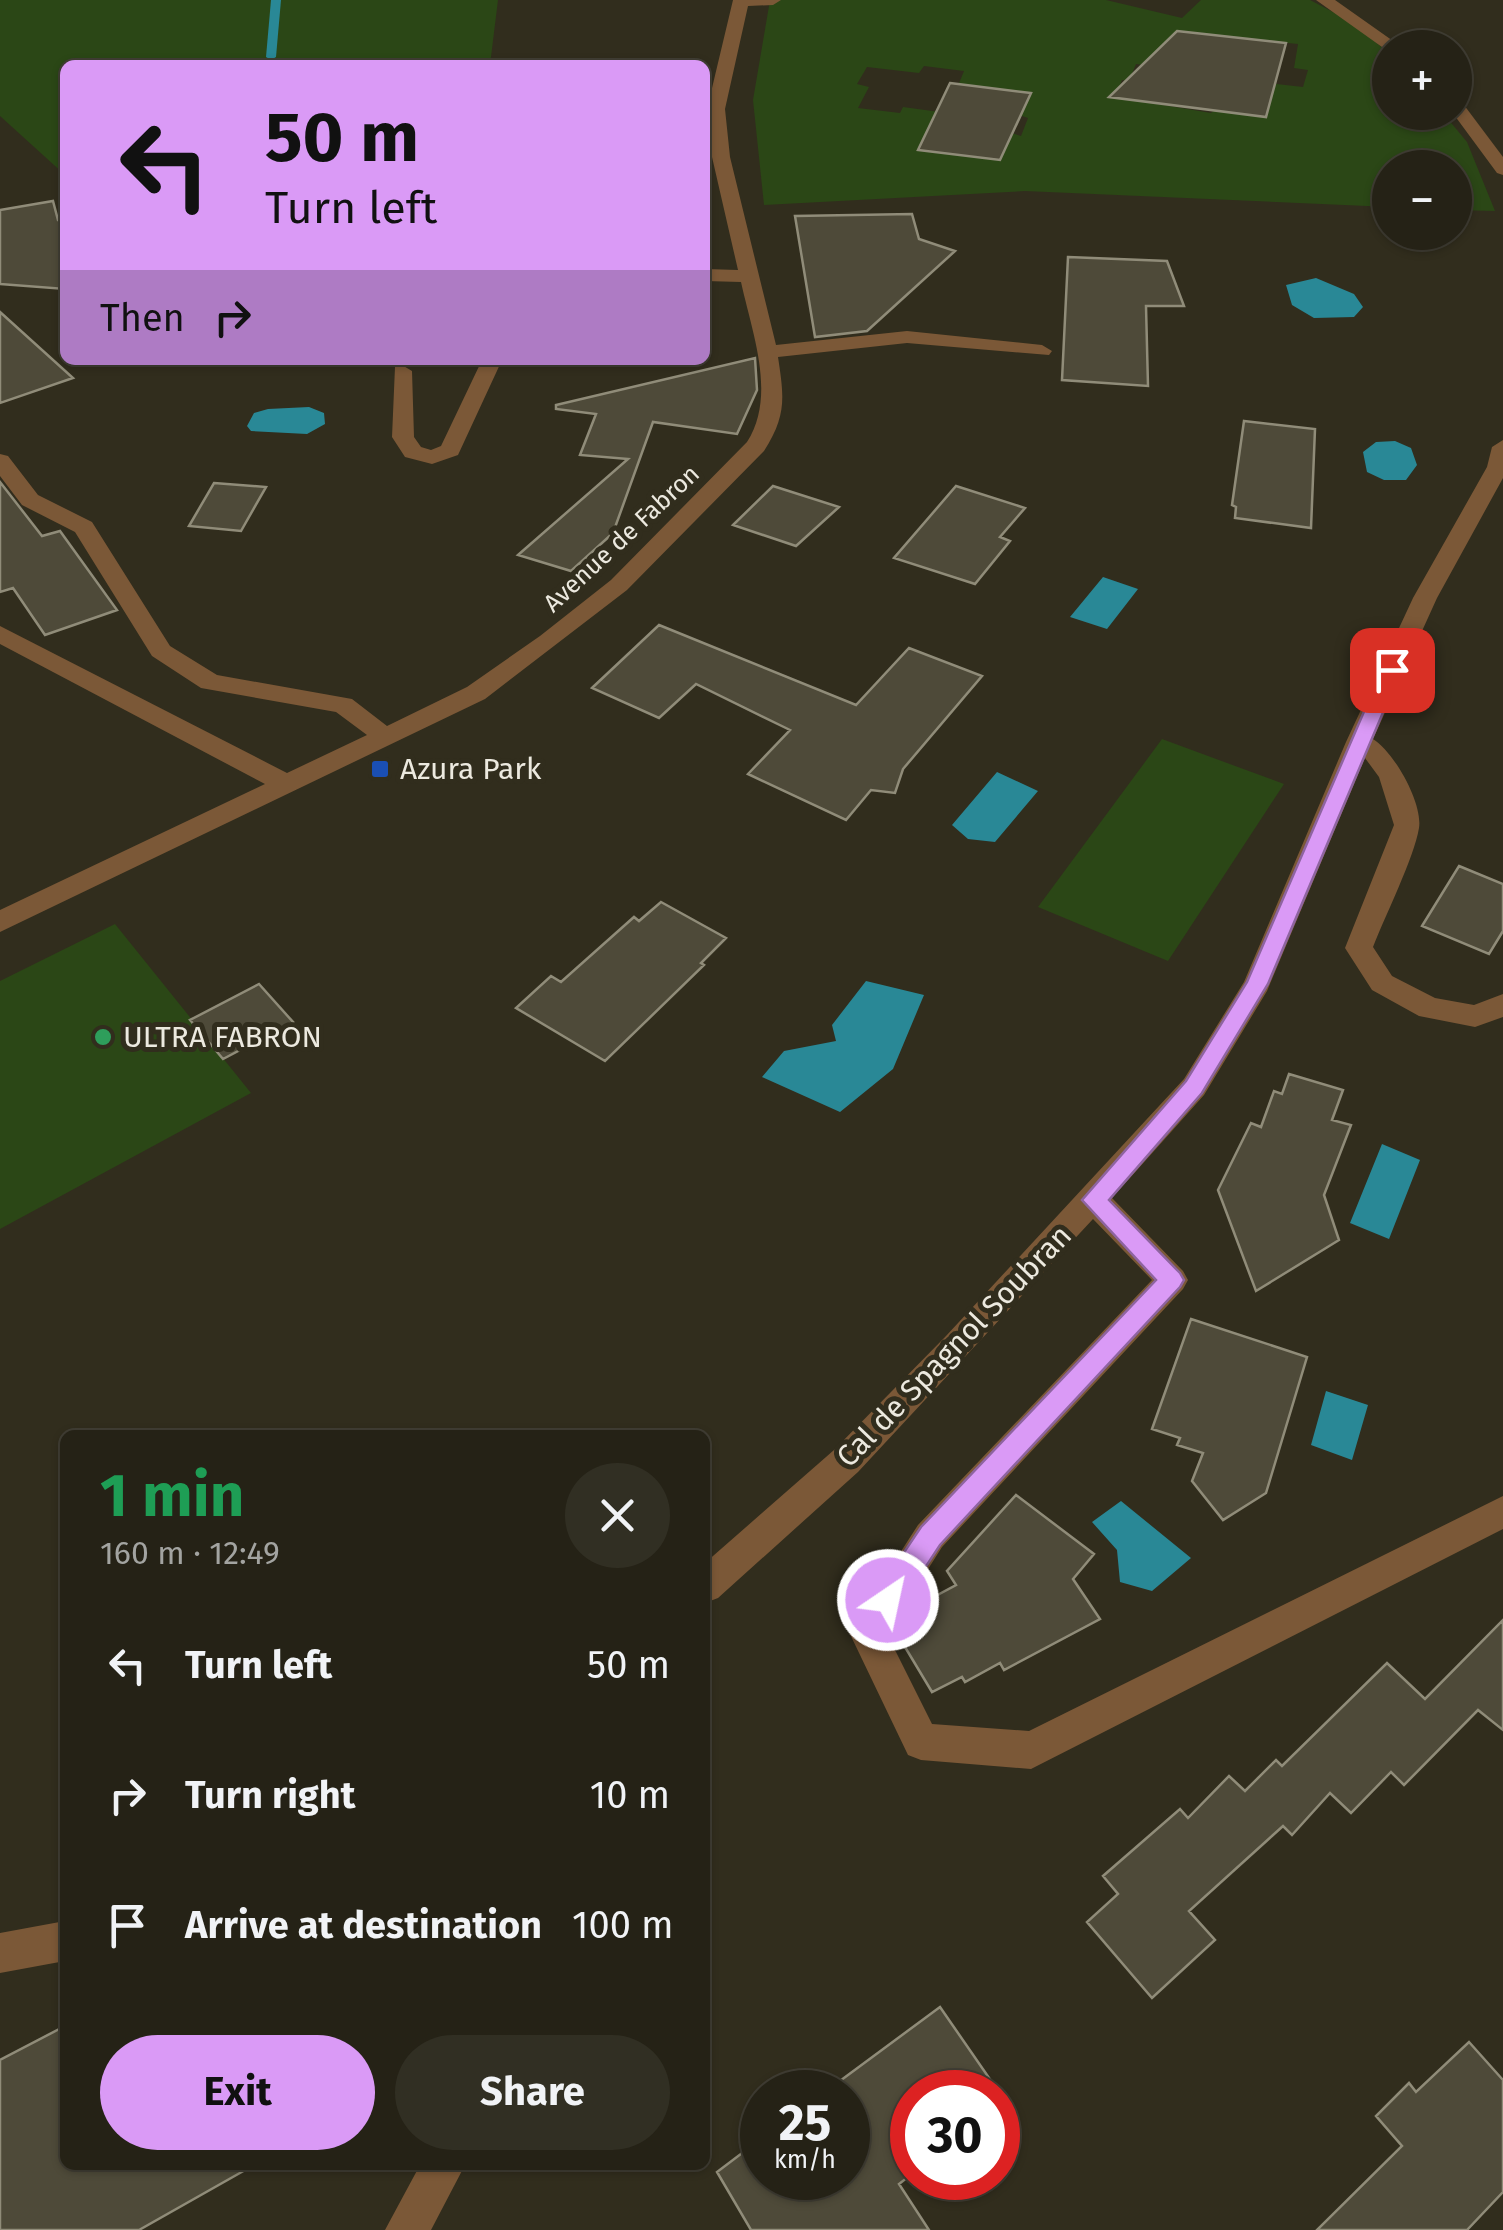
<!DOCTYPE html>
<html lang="en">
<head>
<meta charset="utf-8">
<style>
	body { margin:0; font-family:"Fira Sans",sans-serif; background:#312f23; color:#f1f3f6; height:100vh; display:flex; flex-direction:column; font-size:38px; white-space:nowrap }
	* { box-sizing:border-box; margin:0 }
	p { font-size:32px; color:#a3a4a1 }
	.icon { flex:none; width:55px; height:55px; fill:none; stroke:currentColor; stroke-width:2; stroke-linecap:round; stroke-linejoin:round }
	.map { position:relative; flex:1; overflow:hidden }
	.side { position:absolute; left:60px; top:1430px; width:650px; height:740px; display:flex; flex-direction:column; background:#252216; border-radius:15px; box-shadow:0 2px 8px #0004,0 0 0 2px #423f35 }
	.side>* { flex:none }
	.top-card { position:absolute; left:60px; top:60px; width:650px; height:305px; border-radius:15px; box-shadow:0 2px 8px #0004,0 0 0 2px #423f35; background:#da9af6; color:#111; overflow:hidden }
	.buttons { position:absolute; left:1372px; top:30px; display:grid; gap:20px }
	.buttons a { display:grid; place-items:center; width:100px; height:100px; border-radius:50%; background:#252216; box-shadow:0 2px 8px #0004,0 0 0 2px #423f35; font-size:50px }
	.speed { position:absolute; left:740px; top:2070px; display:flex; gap:20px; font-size:50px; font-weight:700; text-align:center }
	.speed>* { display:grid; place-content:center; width:130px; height:130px; border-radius:50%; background:#252216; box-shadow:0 2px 8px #0004,0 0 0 2px #423f35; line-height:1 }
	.speed small { font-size:25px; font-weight:400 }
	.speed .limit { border:15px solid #d22; background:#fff; color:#111 }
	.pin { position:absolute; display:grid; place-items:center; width:85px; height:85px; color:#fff; margin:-42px; border-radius:20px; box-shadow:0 5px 15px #0006 }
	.me { position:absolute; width:110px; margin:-55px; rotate:34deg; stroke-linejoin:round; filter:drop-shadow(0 0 8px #0008) }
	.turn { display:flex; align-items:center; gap:35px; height:210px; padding:0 40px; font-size:45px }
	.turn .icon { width:130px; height:130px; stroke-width:2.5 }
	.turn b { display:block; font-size:70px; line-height:85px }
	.then { display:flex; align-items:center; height:95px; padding:0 40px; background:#0003; gap:20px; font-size:38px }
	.round { display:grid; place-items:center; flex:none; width:105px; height:105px; border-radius:52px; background:#312f23 }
	.overview { display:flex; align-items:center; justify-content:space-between; height:170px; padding:0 40px }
	h1 { font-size:60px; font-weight:700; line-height:75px; color:#1e9e55 }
	.button { display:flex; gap:20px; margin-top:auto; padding:20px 40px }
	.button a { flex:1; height:115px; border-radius:60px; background:#da9af6; color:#111; font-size:40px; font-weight:700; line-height:115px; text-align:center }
	.button a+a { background:#312f23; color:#f1f3f6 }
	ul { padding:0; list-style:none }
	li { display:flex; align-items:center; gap:30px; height:130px; padding:0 40px }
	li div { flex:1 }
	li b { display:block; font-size:38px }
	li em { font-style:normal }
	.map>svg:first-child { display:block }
	.green { fill:#2b4716; fill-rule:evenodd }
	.water { fill:#298896 }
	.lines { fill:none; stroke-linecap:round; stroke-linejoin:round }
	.stream { fill:#298896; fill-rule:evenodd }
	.building { fill:#4e4a39; stroke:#908c79; stroke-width:2.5 }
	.minor { fill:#7b5837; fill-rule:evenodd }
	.route { fill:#da9af6; stroke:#8e64a0; stroke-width:2.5 }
	.transit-dot { fill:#1a4fb4; stroke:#312d1d; stroke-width:4 }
	.leisure-dot { fill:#2e9e5b; stroke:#312d1d; stroke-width:4 }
	.labels { text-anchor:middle; stroke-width:10; stroke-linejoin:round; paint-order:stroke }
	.far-street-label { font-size:25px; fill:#ece9df; stroke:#312d1d }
	.poi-label { font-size:30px; fill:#ece9df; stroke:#312d1d; text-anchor:start }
	.street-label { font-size:30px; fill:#ece9df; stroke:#312d1d }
</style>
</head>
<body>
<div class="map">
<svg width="1503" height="2230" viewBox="0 0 1503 2230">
	<rect width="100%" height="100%" fill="#312d1d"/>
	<path class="green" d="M 0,0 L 498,0 L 490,65 L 65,65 L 65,175 L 0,116 Z
		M 770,0 L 1106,0 L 1182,18 L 1201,0 L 1310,0 L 1350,21 L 1390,54 L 1390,112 L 1443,113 L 1467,142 L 1495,211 L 1455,210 L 1455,168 L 1390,168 L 1390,207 L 1025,191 L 764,205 L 753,100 ZM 1257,40 L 1298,44 L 1294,68 L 1308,70 L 1303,87 L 1251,81 L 1211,113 L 1115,97 L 1122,80 L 1129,81 L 1136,64 L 1178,69 L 1255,45 ZM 924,66 L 964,71 L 955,93 L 983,97 L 988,87 L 1028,93 L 1019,115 L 1028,118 L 1021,136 L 947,113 L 903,107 L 900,113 L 858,108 L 869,87 L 857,84 L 867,67 L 919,73 Z
		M 1162,739 L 1284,784 L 1168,961 L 1038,907 Z
		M 115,924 L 251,1093 L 0,1229 L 0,981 Z"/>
	<path class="water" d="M 1316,278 L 1354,294 L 1363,307 L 1354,317 L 1314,318 L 1292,305 L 1286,285 Z
		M 309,407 L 324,413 L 325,424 L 307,434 L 251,431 L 247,426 L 254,413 L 268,409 Z
		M 1395,441 L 1411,448 L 1417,465 L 1406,480 L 1384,480 L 1367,472 L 1363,452 L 1376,442 Z
		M 1103,577 L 1138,589 L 1107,629 L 1070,617 Z
		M 997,772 L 1038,791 L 995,842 L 968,839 L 952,825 Z
		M 866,981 L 924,995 L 893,1069 L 840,1112 L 762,1077 L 784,1051 L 836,1041 L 832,1025 Z
		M 1382,1144 L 1420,1160 L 1389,1239 L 1350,1223 Z
		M 1326,1391 L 1368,1405 L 1352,1460 L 1311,1445 Z
		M 1121,1501 L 1191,1558 L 1152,1591 L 1120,1582 L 1117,1550 L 1092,1522 Z"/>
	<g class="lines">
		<path class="stream" d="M 271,0 L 281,0 L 276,57 L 271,60 L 266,57 Z"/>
	</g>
	<path class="building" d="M 1177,31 L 1286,43 L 1266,117 L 1109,97 Z
		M 950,83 L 1031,93 L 1000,160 L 918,150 Z
		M 53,201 L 58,220 L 65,220 L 65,289 L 0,284 L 0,210 Z
		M 912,214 L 919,239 L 955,251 L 867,331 L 815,337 L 795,216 Z
		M 1068,257 L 1167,261 L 1184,306 L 1146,306 L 1148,386 L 1062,380 Z
		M 0,312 L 73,378 L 0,403 Z
		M 755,358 L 757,390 L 737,434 L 653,422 L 613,533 L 571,571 L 518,555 L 628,459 L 580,455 L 596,414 L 556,409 L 556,405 Z
		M 1244,421 L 1315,429 L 1311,528 L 1235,518 L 1236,507 L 1232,505 Z
		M 0,482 L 42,536 L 60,531 L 117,610 L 45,635 L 13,588 L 0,592 Z
		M 214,483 L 266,487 L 241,531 L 189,526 Z
		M 773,486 L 839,507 L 796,546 L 733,525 Z
		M 956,486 L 1025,508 L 1000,537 L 1010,541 L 975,584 L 894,558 Z
		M 659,625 L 856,705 L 909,648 L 982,676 L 903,769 L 895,793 L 871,790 L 846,820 L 748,774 L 790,730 L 696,684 L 659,718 L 592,688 Z
		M 1459,866 L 1503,884 L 1503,931 L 1489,954 L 1422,926 Z
		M 661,902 L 726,938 L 701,963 L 704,965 L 605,1061 L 516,1008 L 551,976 L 561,982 L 634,917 L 639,921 Z
		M 259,984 L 293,1022 L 223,1059 L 190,1020 Z
		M 1289,1074 L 1343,1090 L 1332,1120 L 1351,1125 L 1324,1195 L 1339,1240 L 1256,1291 L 1218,1190 L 1251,1123 L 1261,1127 L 1274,1091 L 1282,1094 Z
		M 1191,1319 L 1307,1357 L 1266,1493 L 1223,1520 L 1192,1481 L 1203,1453 L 1177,1445 L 1180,1438 L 1152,1429 Z
		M 1016,1495 L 1094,1554 L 1073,1579 L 1100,1619 L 1004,1670 L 1000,1663 L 965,1682 L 962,1677 L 932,1692 L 899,1637 L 915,1630 L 904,1613 L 956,1585 L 947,1571 Z
		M 1503,1620 L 1503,1730 L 1478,1710 L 1404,1785 L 1391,1772 L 1351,1813 L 1330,1793 L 1292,1835 L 1283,1826 L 1189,1911 L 1215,1940 L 1152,1998 L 1087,1922 L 1118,1894 L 1103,1876 L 1180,1809 L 1188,1818 L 1229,1776 L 1245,1791 L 1276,1760 L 1282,1766 L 1387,1663 L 1425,1699 Z
		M 940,2007 L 1005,2101 L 998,2107 L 998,2092 L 912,2092 L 912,2174 L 899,2184 L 929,2230 L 751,2230 L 717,2172 L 762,2138 L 762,2178 L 848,2178 L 848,2092 L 825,2092 Z
		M 65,2026 L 65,2165 L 254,2165 L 139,2230 L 0,2230 L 0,2060 Z
		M 1469,2042 L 1503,2080 L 1503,2192 L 1467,2230 L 1317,2230 L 1402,2146 L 1376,2116 L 1409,2083 L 1416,2092 Z"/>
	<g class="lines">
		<path class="minor" d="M 733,0 L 781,0 L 773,5 L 748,6 L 725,109 L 730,157 L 776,345 L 907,331 L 1042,345 L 1052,351 L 1049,355 L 907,343 L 778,357 C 784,397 787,415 764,451 L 627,590 L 485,699 L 0,932 L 0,910 L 265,784 L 0,644 L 0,626 L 287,773 L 367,735 L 336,712 L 201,688 L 152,656 L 75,532 L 22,505 L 0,476 L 0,454 L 8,456 L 38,495 L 92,522 L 170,646 L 217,675 L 352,699 L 387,726 L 467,687 L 540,636 L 611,580 L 747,442 C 777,395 752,333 741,282 L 705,281 L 705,269 L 738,270 L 712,157 L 707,109 Z
			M 1316,0 L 1335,0 L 1403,48 L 1390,48 L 1389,52 Z
			M 1455,100 L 1461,101 L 1503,157 L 1503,175 L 1497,173 L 1452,112 L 1455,112 Z
			M 482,360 L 502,360 L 458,455 L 432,464 L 405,457 L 392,437 L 395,367 L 402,365 L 412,371 L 414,437 L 421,447 L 431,450 L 441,446 Z
			M 1503,440 L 1503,478 L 1437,598 L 1373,739 C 1394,752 1423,803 1419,828 C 1414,858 1385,916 1373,947 L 1392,976 L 1435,998 L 1474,1005 L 1503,994 L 1503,1017 L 1475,1027 L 1419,1016 L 1372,990 L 1345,948 L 1394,825 L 1379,777 L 1365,758 L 1267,991 L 1204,1095 L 1112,1198 L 1183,1271 L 1188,1280 L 1183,1289 L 942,1547 L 887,1634 L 932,1724 L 1029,1731 L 1503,1496 L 1503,1529 L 1031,1769 L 921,1760 L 908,1755 L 849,1632 L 918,1525 L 1152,1280 L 1093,1219 L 858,1472 L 718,1598 L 705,1603 L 705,1563 L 834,1450 L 946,1336 L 1184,1079 L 1244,982 L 1346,742 L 1413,598 L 1487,467 L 1492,447 Z
			M 65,1921 L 65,1961 L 0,1973 L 0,1933 Z
			M 420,2165 L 465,2165 L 431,2230 L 385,2230 Z"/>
	</g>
	<path class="route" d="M 1392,664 L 1401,670 L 1268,984 L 1202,1093 L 1109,1200 L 1180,1273 L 1184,1280 L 1180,1287 L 940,1545 L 898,1609 L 888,1612 L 878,1609 L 874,1600 L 878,1591 L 921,1527 L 1156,1280 L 1082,1200 L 1186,1081 L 1247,982 L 1382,670 Z"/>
	<rect class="transit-dot" x="370" y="759" width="20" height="20" rx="5"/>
	<circle class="leisure-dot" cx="103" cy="1037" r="10"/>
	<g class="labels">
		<g class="far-street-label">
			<text transform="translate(621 538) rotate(-43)" y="9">Avenue de Fabron</text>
		</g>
		<g class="poi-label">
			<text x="400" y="779">Azura Park</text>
			<text x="123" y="1047">ULTRA FABRON</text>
		</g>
		<g class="street-label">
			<text transform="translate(954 1346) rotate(-46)" y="10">Cal de Spagnol Soubran</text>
		</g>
	</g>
</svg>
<div class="buttons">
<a>+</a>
<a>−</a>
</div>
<div class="speed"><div>25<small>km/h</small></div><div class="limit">30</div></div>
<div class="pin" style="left:1392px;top:670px;background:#d93025"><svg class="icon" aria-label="arrive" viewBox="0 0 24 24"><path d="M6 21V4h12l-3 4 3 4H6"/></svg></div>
<svg class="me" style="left:888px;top:1600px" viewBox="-20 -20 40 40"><circle r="17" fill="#da9af6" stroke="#fff" stroke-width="3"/><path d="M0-11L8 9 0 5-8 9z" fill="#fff"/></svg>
<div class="top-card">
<div class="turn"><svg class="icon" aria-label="left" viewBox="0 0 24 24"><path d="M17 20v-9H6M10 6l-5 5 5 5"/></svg><div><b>50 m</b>Turn left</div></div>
<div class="then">Then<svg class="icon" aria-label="right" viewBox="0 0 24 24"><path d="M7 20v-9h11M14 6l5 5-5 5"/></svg></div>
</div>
<section class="side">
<div class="overview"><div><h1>1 min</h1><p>160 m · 12:49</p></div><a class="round"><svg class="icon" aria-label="close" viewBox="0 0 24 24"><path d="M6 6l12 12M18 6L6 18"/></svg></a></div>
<ul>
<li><svg class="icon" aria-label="left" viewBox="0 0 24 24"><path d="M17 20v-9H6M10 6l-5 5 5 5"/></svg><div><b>Turn left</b></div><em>50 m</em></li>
<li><svg class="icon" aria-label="right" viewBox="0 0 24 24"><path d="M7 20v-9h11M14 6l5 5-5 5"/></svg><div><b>Turn right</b></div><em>10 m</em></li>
<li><svg class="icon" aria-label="arrive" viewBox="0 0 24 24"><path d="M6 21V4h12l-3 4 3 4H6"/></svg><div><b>Arrive at destination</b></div><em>100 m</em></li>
</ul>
<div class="button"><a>Exit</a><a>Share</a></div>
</section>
</div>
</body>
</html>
